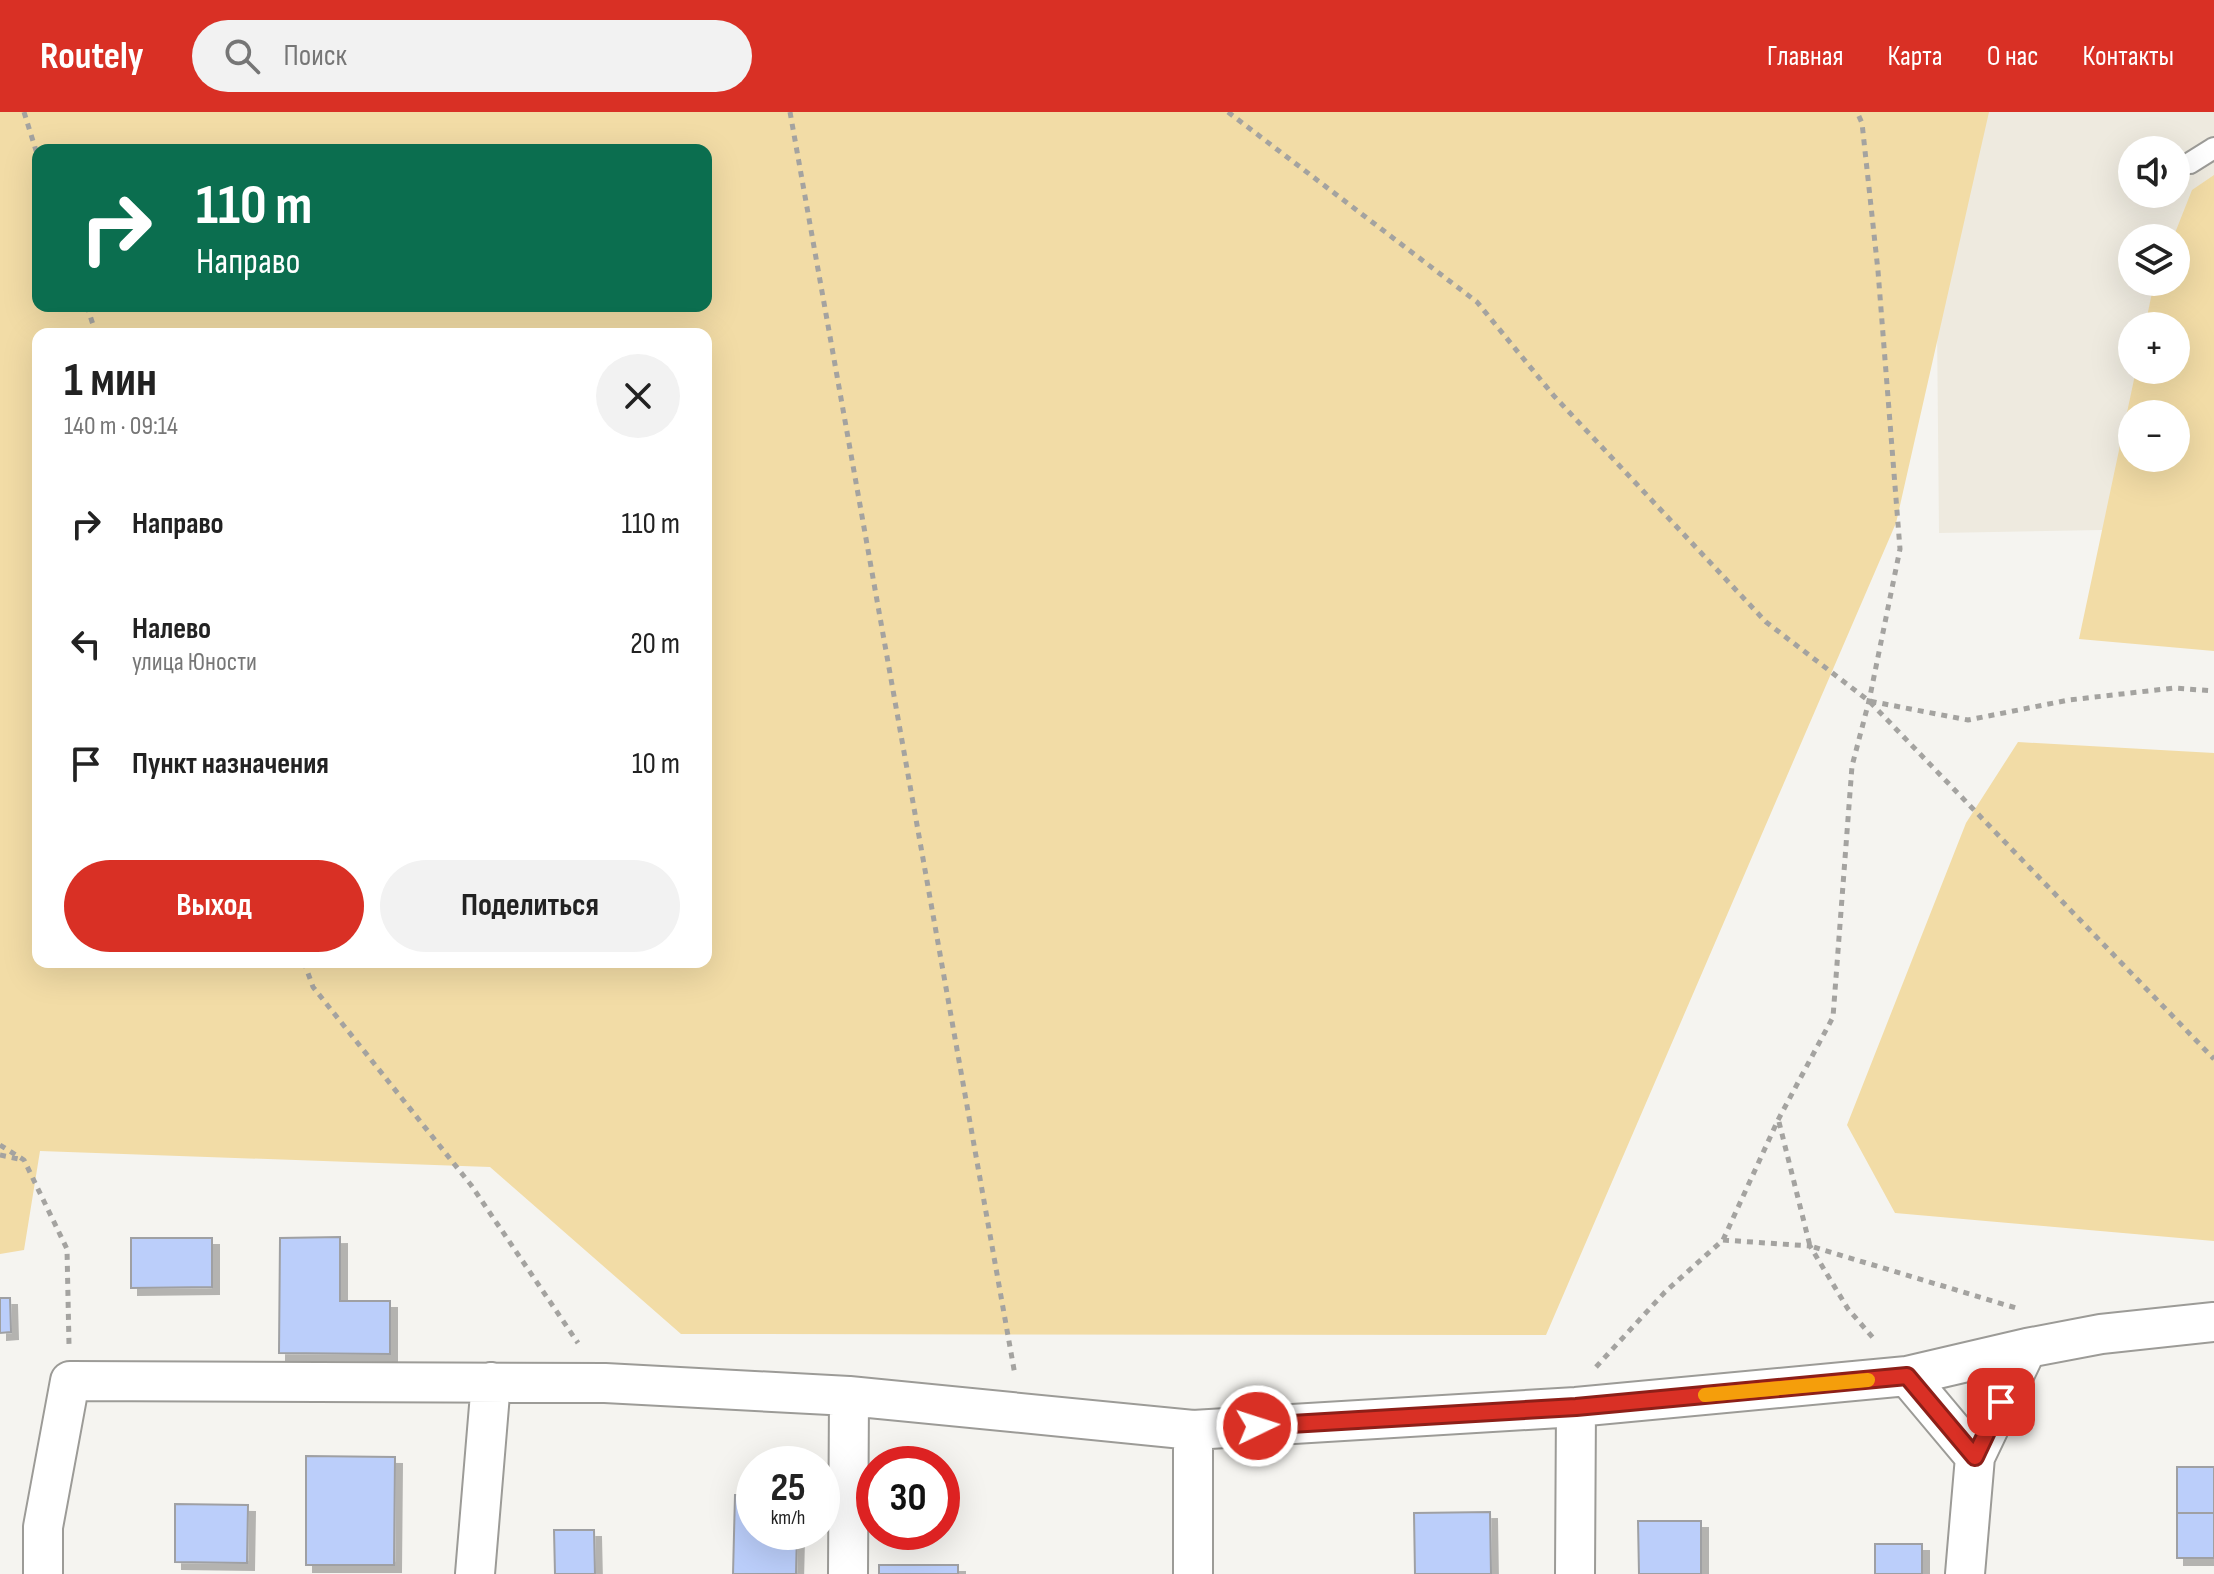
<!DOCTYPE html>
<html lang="ru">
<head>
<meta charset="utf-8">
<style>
	body { margin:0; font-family:"Sofia Sans Condensed",sans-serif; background:#f2f2f2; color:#222; height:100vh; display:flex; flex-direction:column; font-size:30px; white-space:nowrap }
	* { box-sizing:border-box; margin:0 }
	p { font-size:26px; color:#767676 }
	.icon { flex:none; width:44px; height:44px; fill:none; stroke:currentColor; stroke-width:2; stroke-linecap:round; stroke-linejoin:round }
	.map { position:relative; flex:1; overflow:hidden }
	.panel { position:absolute; left:32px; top:216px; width:680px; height:640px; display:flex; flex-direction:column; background:#fff; border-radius:16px; box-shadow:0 8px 32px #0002 }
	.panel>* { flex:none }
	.banner { position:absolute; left:32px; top:32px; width:680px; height:168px; border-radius:16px; box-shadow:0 8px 32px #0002; background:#0b6e4f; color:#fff; overflow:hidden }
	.tools { position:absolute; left:2118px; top:24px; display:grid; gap:16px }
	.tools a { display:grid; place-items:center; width:72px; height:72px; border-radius:50%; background:#fff; box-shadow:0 8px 32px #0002; font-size:40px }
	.speed { position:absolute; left:736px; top:1334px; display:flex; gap:16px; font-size:40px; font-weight:700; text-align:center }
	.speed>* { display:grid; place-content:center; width:104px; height:104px; border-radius:50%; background:#fff; box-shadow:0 8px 32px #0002; line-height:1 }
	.speed small { font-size:20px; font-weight:400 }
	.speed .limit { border:12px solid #d22; background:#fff; color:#111 }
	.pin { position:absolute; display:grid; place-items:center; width:68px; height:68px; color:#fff; margin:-34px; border-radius:16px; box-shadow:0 4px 12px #0006 }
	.me { position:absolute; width:88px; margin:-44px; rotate:86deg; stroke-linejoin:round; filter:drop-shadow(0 0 6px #0008) }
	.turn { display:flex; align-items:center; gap:28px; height:168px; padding:0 32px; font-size:36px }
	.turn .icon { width:104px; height:104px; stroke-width:2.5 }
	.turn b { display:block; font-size:56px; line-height:68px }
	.round { display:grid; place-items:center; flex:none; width:84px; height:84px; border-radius:42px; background:#f2f2f2 }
	.head { display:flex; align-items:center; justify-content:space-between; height:136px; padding:0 32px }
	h1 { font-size:48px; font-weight:700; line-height:60px }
	.primary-button { display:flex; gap:16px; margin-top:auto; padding:16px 32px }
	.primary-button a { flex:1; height:92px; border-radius:48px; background:#d93025; color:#fff; font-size:32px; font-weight:700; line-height:92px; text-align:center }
	.primary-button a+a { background:#f2f2f2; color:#222 }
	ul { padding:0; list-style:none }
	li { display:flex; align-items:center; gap:24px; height:120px; padding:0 32px }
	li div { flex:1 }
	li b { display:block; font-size:30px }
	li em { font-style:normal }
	header { display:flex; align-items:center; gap:48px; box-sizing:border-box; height:112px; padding:0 40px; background:#d93025; color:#fff }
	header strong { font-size:38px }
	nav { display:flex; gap:44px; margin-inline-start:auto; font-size:28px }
	.search { width:560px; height:72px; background:#f2f2f2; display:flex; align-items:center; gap:20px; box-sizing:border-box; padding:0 28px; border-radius:44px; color:#767676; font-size:30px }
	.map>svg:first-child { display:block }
	.built { fill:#eeeadf; fill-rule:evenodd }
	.green { fill:#f2dca6; fill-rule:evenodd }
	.building { fill:#bbcefa; stroke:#9fa0a3; stroke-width:2; filter:url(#shadow) }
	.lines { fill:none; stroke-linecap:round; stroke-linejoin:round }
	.lane-casing { stroke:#9c9b97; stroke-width:24 }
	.street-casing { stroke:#9c9b97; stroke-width:42 }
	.path { stroke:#a4a3a0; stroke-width:5; stroke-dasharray:6 6; stroke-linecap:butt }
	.lane { stroke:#fff; stroke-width:20 }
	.street { stroke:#fff; stroke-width:38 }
	.route-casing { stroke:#8d1f18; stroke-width:20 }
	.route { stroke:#d93025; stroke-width:14 }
	.slow { stroke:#f59e0b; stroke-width:14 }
</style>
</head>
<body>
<header>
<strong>Routely</strong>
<div class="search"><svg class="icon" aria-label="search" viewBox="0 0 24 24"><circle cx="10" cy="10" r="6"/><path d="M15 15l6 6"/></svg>Поиск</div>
<nav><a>Главная</a><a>Карта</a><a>О нас</a><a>Контакты</a></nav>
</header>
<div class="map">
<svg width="2214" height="1462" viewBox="0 0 2214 1462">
	<defs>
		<filter id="shadow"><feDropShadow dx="7" dy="7" stdDeviation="0" flood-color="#0004"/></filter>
	</defs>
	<rect width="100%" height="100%" fill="#f5f4f0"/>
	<path class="built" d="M 1935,0 L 2214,0 L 2214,416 L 1939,421 ZM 2132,38 L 2176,38 L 2176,82 L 2132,82 ZM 2132,126 L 2176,126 L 2176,170 L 2132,170 ZM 2132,214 L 2176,214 L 2176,258 L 2132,258 ZM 2132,302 L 2176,302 L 2176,346 L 2132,346 Z"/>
	<path class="green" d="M 0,0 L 1989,0 L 1896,411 L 1546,1223 L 681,1222 L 490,1055 L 40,1039 L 24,1138 L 0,1142 ZM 38,38 L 706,38 L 706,194 L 38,194 ZM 38,222 L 706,222 L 706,850 L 38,850 Z
		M 2214,63 L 2214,539 L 2079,527 L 2136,258 L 2176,258 L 2176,214 L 2145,214 L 2153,176 L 2155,170 L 2176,170 L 2176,126 L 2173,126 L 2192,78 ZM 2132,302 L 2176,302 L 2176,346 L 2132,346 Z
		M 2018,630 L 2214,641 L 2214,1129 L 1895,1101 L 1847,1013 L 1966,711 Z"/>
	<path class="building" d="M 340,1125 L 340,1189 L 390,1189 L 390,1242 L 279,1241 L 280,1126 Z
		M 131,1126 L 212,1126 L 212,1175 L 131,1176 Z
		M 0,1186 L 10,1186 L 11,1220 L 0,1221 Z
		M 306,1344 L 395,1345 L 394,1453 L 306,1453 Z
		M 2177,1355 L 2214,1355 L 2214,1401 L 2177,1401 Z
		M 735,1383 L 754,1384 L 754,1420 L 797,1420 L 796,1462 L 733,1462 Z
		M 175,1392 L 248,1393 L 247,1451 L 175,1450 Z
		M 1490,1400 L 1491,1462 L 1415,1462 L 1414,1401 Z
		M 2177,1401 L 2214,1401 L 2214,1446 L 2177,1446 Z
		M 1638,1409 L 1701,1409 L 1701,1462 L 1639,1462 Z
		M 554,1418 L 594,1418 L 595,1462 L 555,1462 Z
		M 1875,1432 L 1922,1432 L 1922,1462 L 1875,1462 Z
		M 879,1453 L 958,1453 L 958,1462 L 879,1462 Z"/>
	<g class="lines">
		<defs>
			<path id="lane" d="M 2190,51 L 2214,36"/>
			<path id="street" d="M 1907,1264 L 1975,1345
				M 43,1462 L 43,1415 L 70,1269 L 605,1271 L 849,1284 L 1193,1318 L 1576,1295 L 1907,1264 L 2027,1236 L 2101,1222 L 2214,1210
				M 475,1462 L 491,1270
				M 848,1462 L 849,1284
				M 1193,1462 L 1193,1318
				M 1575,1462 L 1576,1295
				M 1965,1462 L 1975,1345 L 2027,1236"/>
		</defs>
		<use href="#lane" class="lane-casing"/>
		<use href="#street" class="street-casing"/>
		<path class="path" d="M 24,0 L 38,45
			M 790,0 L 1015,1263
			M 1228,0 L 1477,190 L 1554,284 L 1766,510 L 1869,589 L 1968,608 L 2069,588 L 2174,576 L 2214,579
			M 87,194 L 96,222
			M 1870,590 L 2214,947
			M 304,850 L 313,875 L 471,1073 L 578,1231
			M 1779,1010 L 1810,1134 L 2016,1196
			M 0,1033 L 24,1048 L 67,1137 L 69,1233
			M 0,1043 L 19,1047
			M 1723,1128 L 1810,1134 L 1848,1197 L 1875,1228
			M 1596,1255 L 1665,1180 L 1723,1128 L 1778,1008 L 1833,905 L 1852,654 L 1869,589 L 1900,437 L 1878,159 L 1862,11 L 1857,0"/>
		<use href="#lane" class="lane"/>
		<use href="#street" class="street"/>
	</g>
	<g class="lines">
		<defs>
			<path id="route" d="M 1257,1314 L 1576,1295 L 1907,1264 L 1975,1345 L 2001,1290"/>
		</defs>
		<use href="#route" class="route-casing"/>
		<use href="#route" class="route"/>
		<path class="slow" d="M 1705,1283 L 1868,1268"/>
	</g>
</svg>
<div class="tools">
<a><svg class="icon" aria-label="sound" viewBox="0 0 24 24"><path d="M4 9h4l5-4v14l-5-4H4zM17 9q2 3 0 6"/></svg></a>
<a><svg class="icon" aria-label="layers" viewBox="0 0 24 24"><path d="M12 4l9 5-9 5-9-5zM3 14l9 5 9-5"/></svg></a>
<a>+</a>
<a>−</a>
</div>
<div class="speed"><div>25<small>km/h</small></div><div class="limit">30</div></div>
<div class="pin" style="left:2001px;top:1290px;background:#d93025"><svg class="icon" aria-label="arrive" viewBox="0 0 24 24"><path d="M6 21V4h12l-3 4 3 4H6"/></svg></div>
<svg class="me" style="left:1257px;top:1314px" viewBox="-20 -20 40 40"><circle r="17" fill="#d93025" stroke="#fff" stroke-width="3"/><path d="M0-11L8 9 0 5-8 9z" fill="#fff"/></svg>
<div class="banner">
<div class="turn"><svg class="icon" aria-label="right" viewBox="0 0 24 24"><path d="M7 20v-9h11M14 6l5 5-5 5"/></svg><div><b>110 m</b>Направо</div></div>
</div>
<section class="panel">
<div class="head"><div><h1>1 мин</h1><p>140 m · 09:14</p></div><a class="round"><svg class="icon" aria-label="close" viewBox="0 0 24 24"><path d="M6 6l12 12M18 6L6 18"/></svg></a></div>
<ul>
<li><svg class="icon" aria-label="right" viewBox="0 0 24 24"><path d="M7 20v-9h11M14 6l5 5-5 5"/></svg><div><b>Направо</b></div><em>110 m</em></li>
<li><svg class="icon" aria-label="left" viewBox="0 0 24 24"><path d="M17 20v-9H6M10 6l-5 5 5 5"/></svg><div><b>Налево</b><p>улица Юности</p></div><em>20 m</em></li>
<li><svg class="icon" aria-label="arrive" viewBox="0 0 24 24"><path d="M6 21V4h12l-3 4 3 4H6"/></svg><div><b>Пункт назначения</b></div><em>10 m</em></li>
</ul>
<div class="primary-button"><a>Выход</a><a>Поделиться</a></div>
</section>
</div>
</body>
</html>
